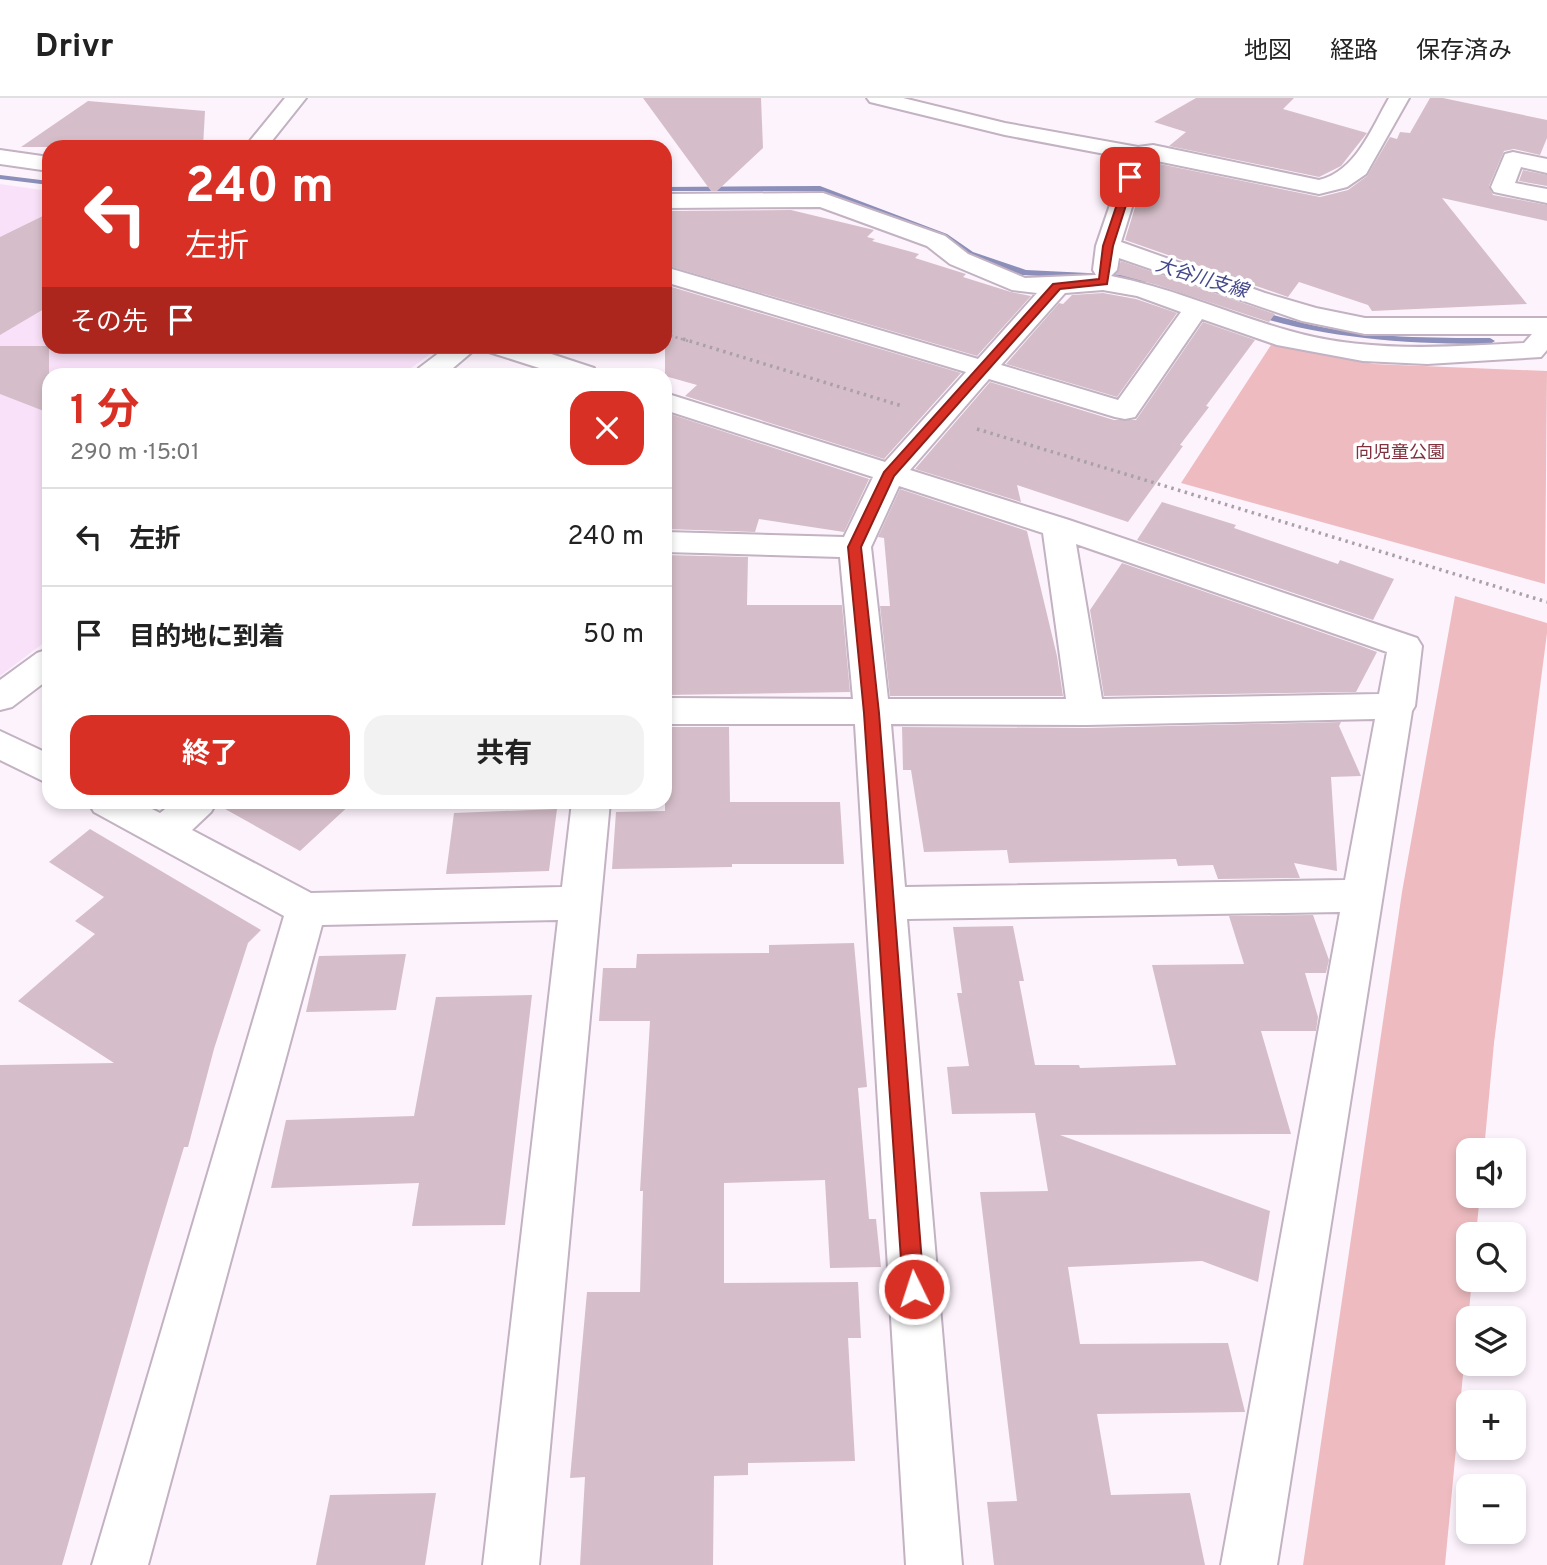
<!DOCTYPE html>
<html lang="ja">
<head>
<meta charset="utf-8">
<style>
	body { margin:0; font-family:Overpass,"Noto Sans JP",sans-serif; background:#f2f2f2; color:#222; height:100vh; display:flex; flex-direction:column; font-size:26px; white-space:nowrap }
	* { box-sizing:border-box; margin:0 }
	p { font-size:23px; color:#767676 }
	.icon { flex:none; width:38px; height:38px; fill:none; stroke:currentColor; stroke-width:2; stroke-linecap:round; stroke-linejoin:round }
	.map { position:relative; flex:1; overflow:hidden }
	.sheet { position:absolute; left:42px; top:270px; width:630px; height:441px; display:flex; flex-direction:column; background:#fff; border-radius:21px; box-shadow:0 4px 10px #0003 }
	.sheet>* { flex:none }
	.top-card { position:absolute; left:42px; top:42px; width:630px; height:214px; border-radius:21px; box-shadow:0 4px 10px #0003; background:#d93025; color:#fff; overflow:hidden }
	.buttons { position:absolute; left:1456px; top:1040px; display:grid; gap:14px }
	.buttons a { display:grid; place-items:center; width:70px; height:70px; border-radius:14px; background:#fff; box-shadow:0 4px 10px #0003; font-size:35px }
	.pin { position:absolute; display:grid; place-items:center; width:60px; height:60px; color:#fff; margin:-30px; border-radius:14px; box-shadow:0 4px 10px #0006 }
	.me { position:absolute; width:77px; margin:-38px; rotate:356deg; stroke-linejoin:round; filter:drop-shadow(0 0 5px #0008) }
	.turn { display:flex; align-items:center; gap:24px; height:147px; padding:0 28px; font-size:32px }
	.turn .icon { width:91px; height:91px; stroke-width:2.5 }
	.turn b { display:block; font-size:49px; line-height:60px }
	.then { display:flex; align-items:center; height:66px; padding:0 28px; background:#0003; gap:14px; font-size:26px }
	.round { display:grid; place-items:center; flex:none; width:74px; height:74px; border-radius:21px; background:#f2f2f2 }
	.overview { display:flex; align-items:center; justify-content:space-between; height:119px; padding:0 28px }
	h1 { font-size:42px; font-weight:700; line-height:52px; color:#d93025 }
	.primary-button { display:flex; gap:14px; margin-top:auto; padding:14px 28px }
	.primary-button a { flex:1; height:80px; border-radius:21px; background:#d93025; color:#fff; font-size:28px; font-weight:700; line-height:80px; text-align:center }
	.primary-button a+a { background:#f2f2f2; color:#222 }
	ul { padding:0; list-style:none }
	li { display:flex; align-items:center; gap:21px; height:98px; padding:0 28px; border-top:2px solid #e0e0e0 }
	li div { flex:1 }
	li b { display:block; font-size:26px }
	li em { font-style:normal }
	header { display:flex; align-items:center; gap:42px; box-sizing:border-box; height:98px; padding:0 35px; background:#fff; border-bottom:2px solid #e0e0e0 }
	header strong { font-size:33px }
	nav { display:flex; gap:38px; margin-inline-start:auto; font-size:24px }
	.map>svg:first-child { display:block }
	.built { fill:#f9e2f9 }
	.green { fill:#eebcc0 }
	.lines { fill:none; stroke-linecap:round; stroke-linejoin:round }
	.stream { fill:#8c8fb9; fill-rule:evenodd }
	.building { fill:#d5bec9 }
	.minor-casing { stroke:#c2b2c2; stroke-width:4 }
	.path-far1 { stroke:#a9a0a9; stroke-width:2.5; stroke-dasharray:2 3.5; stroke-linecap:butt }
	.path { stroke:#a9a0a9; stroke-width:3.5; stroke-dasharray:2.5 4.5; stroke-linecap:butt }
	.minor { fill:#fff; fill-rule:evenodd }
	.route { fill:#d93025; stroke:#8d1f18; stroke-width:2 }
	.labels { text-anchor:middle; stroke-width:7; stroke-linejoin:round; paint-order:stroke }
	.far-park-label { font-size:18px; fill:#81313e; stroke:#fff }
	.far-water-label { font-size:19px; font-style:italic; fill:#43478b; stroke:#fff }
</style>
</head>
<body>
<header>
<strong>Drivr</strong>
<nav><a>地図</a><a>経路</a><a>保存済み</a></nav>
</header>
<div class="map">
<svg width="1547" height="1467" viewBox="0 0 1547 1467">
	<rect width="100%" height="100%" fill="#fdf3fd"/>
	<path class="built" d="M 0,86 L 49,93 L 49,248 L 440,249 L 403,276 L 49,276 L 49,541 L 0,578 Z"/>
	<path class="green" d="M 1271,247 L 1374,266 L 1547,273 L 1545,486 L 1181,385 Z
		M 1455,498 L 1547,525 L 1547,535 L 1494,945 L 1484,1052 L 1468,1052 L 1468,1097 L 1480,1097 L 1476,1136 L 1468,1136 L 1468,1181 L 1472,1181 L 1445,1467 L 1303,1467 L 1402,794 Z"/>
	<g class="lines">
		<path class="stream" d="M 0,77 L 49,83 L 49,87 L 0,81 Z
			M 820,88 L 947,136 L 973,154 L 1026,172 L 1149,178 L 1154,181 L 1149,184 L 1022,177 L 967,158 L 941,140 L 819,93 L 665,93 L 665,89 Z
			M 1255,212 C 1274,217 1293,223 1312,227 C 1371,240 1431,240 1490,240 L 1495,243 L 1490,246 C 1408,246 1330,241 1252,217 L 1250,215 Z"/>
	</g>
	<path class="building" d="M 643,0 L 761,0 L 763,50 L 717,93 L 711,93 Z
		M 1196,0 L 1294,0 L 1283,11 L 1367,35 L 1341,68 L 1319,79 L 1169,48 L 1186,34 L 1154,24 Z
		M 1430,0 L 1443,0 L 1547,22 L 1547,40 L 1540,57 L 1514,51 L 1504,53 L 1489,88 L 1493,97 L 1547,107 L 1547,123 L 1442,100 L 1527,206 L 1372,213 L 1368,207 L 1299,184 L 1288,199 L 1125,142 L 1144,80 L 1155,65 L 1320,99 L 1348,92 L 1367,78 L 1390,39 L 1397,41 L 1400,34 L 1410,35 Z
		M 88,3 L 205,13 L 203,49 L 21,49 Z
		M 1523,72 L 1547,77 L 1547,88 L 1519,83 Z
		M 791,112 L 874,132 L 867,139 L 875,141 L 872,143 L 919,156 L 915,160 L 966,176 L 963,179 L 1011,194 L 1031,198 L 977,258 L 665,167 L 665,113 Z
		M 49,115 L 49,208 L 0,237 L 0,139 Z
		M 1121,163 L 1275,216 L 1269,224 L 1157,187 L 1116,176 Z
		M 665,187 L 961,275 L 884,361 L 685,298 L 697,287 L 665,278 Z
		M 1103,195 L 1136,201 L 1177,215 L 1117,299 L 1006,266 L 1059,205 L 1063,206 L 1072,197 Z
		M 1203,224 L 1255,242 L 1206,308 L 1209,309 L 1180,347 L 1183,348 L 1128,424 L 1017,387 L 1021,404 L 915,371 L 990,284 L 1114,322 L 1136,322 Z
		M 0,248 L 49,248 L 49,315 L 0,296 Z
		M 667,315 L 869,381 L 844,434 L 759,421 L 755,434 L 665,431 Z
		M 900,391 L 1027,433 L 1057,558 L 1063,598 L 890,598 L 880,508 L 890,508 L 884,440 L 878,439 Z
		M 1162,404 L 1236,427 L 1234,430 L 1338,466 L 1340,462 L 1394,481 L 1373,522 L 1137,442 Z
		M 665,457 L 748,459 L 747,507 L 842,507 L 850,594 L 665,597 Z
		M 1122,465 L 1361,548 L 1377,554 L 1356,594 L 1104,598 L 1090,512 Z
		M 1341,624 L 1339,628 L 1361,678 L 1331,679 L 1337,773 L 1294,765 L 1300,780 L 1218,781 L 1213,767 L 1178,768 L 1176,761 L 1009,765 L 1007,752 L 924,754 L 911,672 L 903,672 L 902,629 L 1086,630 Z
		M 665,629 L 729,629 L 730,704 L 840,704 L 844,766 L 732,766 L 732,769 L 612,771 L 616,714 L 665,713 Z
		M 220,704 L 353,704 L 300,753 L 218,707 Z
		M 557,711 L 549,773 L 446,776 L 454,715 Z
		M 90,731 L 261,832 L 248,845 L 214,951 L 188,1049 L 184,1049 L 149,1165 L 62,1467 L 0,1467 L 0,967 L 114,965 L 18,903 L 95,836 L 75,823 L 104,799 L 49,764 Z
		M 1313,817 L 1329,862 L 1326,875 L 1305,875 L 1318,919 L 1316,933 L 1261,933 L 1291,1036 L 1060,1037 L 1270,1113 L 1258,1184 L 1202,1163 L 1068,1169 L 1080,1246 L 1228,1245 L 1245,1314 L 1097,1316 L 1111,1397 L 1190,1395 L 1205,1467 L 994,1467 L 987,1404 L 1017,1403 L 980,1094 L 1048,1093 L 1035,1015 L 952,1016 L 947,969 L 969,968 L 957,895 L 962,895 L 953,829 L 1013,828 L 1024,883 L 1019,883 L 1035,967 L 1079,967 L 1080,970 L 1176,967 L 1152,867 L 1244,866 L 1229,818 Z
		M 854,845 L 867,989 L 858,990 L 869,1121 L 876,1121 L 881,1169 L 830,1170 L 825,1082 L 724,1085 L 724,1185 L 858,1184 L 861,1240 L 848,1240 L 855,1363 L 748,1365 L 748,1377 L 714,1378 L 713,1467 L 580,1467 L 585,1379 L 570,1380 L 587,1194 L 640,1194 L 643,1093 L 640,1093 L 650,923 L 599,923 L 603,870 L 636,870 L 637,856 L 769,855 L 769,847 Z
		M 406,856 L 396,912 L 306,914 L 319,858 Z
		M 532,897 L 505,1127 L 412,1128 L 419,1085 L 271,1090 L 286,1022 L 414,1018 L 436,899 Z
		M 436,1395 L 425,1467 L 316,1467 L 330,1397 Z"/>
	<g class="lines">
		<defs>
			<path id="minor" d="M 285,0 L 306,0 L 267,49 L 245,49 Z
				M 867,0 L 903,0 L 1005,25 L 1138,49 L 1153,47 L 1319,82 C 1356,73 1371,31 1389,0 L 1409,0 L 1366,76 L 1347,89 L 1319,96 L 1147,61 L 1121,144 L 1265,195 L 1316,210 L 1365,220 L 1547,220 L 1547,252 L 1541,259 L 1427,266 L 1363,263 L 1277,247 L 1202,221 L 1135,319 L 1125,321 L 1115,319 L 989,281 L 910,372 L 1069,422 L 1417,540 L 1422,548 L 1415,608 L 1412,613 L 1277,1467 L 1221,1467 L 1340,814 L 907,821 L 962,1467 L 906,1467 L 855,626 L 665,626 L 665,600 L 853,601 L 840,459 L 665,454 L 665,434 L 844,439 L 873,379 L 665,312 L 665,295 L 885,364 L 966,274 L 665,184 L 665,169 L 978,261 L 1037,195 L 1012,192 L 950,166 L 927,148 L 820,109 L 665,110 L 665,96 L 823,95 L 945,138 L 968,156 L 1025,180 L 1096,177 L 1093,172 L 1096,148 L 1126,60 L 1005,37 L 870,4 ZM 1119,160 L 1302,223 L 1365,236 L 1532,236 L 1524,245 C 1446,249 1366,255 1290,233 C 1229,216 1173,190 1111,178 L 1117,172 ZM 1103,192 L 1137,198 L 1181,214 L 1118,302 L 1001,267 L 1065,195 ZM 899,388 L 1043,435 L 1066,601 L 888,601 L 871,449 ZM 1076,446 L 1387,554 L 1379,596 L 1102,601 ZM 1375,621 L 1345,782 L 905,789 L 891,626 L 1086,627 Z
				M 0,52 L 49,59 L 49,73 L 0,66 Z
				M 1513,54 L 1547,61 L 1547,75 L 1521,69 L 1515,85 L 1547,91 L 1547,105 L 1494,94 L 1491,89 L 1505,56 Z
				M 448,248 L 479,248 L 446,276 L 416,276 L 419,270 Z
				M 485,248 L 527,248 L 594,270 L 598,276 L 558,276 L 489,254 Z
				M 49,551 L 49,581 L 12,609 L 0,612 L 0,582 L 37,555 Z
				M 0,633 L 49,656 L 49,686 L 0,662 Z
				M 88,704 L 138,704 L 160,715 L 174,704 L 217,704 L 211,714 L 192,732 L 311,795 L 562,789 L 572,704 L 610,704 L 539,1467 L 483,1467 L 558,822 L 322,827 L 148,1467 L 92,1467 L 284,818 L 94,714 Z"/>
		</defs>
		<use href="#minor" class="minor-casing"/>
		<path class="path-far1" d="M 665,236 L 688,243"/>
		<path class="path" d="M 683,241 L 902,308
			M 977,331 L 1547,504"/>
		<use href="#minor" class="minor"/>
	</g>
	<path class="route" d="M 1130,76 L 1135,79 L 1113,148 L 1107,186 L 1060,191 L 894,378 L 861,449 L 879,615 L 924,1191 L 921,1198 L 914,1201 L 906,1198 L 903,1191 L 864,615 L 848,449 L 884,374 L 1053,186 L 1099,181 L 1103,148 L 1126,79 Z"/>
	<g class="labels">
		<g class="far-park-label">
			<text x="1400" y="360">向児童公園</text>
		</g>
		<g class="far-water-label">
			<text transform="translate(1202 179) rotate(17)" y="7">大谷川支線</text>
		</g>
	</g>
</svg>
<div class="buttons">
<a><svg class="icon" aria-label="sound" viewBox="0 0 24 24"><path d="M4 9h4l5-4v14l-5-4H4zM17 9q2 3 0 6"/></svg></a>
<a><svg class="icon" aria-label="search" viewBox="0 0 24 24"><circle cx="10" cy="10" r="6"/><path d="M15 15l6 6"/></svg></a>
<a><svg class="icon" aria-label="layers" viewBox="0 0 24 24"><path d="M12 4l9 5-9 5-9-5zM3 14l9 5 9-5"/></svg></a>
<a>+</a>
<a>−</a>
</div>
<div class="pin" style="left:1130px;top:79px;background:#d93025"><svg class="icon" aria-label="arrive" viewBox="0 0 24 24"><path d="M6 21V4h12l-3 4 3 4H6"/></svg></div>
<svg class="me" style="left:914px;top:1191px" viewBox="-20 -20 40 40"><circle r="17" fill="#d93025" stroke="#fff" stroke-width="3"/><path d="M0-11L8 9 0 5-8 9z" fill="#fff"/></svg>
<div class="top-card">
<div class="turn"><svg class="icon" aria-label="left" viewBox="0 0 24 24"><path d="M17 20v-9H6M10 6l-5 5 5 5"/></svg><div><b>240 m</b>左折</div></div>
<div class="then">その先<svg class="icon" aria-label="arrive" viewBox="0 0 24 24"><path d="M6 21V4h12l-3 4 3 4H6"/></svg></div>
</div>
<section class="sheet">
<div class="overview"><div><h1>1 分</h1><p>290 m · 15:01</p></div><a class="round" style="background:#d93025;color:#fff"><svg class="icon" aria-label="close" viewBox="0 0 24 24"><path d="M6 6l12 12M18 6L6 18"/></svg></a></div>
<ul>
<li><svg class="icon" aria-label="left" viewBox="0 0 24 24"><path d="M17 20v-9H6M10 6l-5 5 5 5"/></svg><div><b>左折</b></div><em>240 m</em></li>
<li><svg class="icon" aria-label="arrive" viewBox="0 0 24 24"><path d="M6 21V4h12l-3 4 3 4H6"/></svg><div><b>目的地に到着</b></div><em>50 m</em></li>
</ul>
<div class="primary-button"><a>終了</a><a>共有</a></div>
</section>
</div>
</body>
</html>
